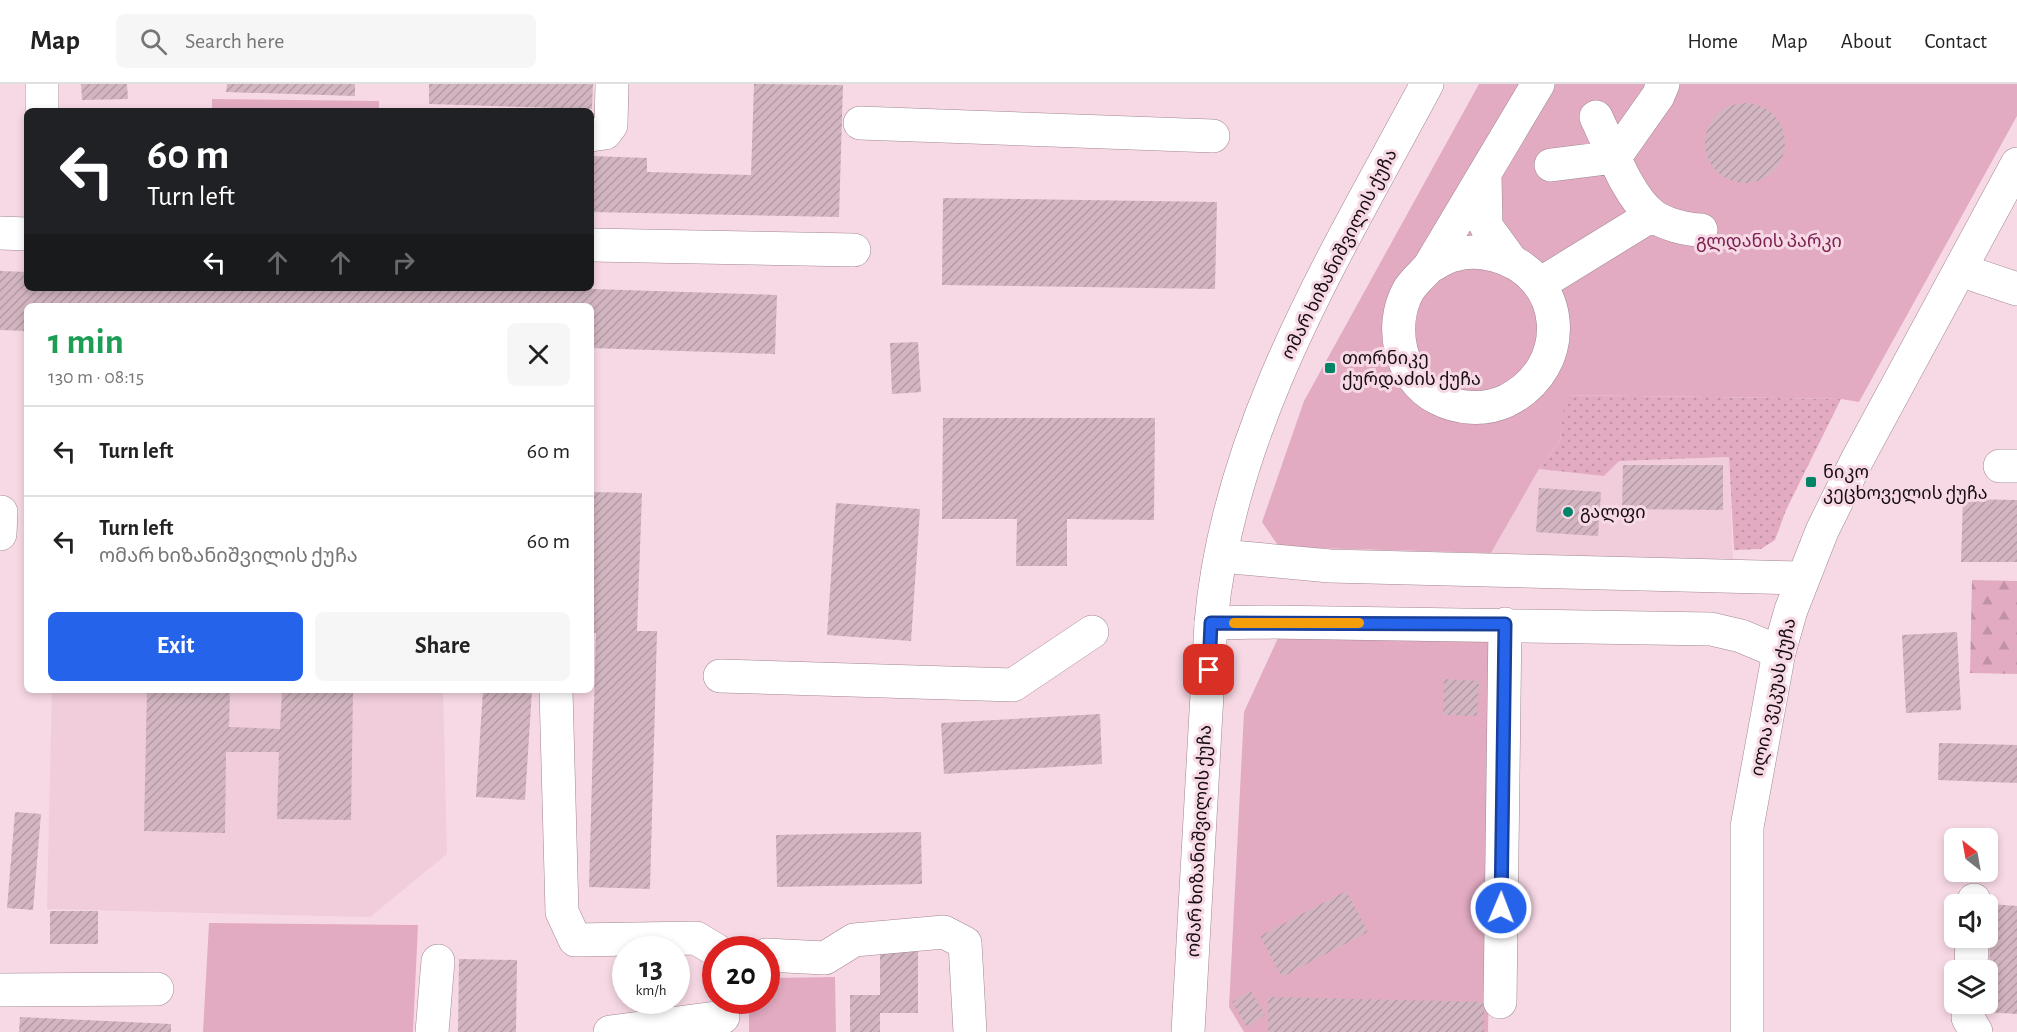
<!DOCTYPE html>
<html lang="en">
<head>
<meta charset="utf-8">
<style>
	body { margin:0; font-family:"Alegreya Sans","Noto Sans Georgian",sans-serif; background:#f6f6f6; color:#222; height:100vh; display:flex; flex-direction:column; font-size:22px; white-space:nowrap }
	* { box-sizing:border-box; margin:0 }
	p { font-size:20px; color:#767676 }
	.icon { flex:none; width:33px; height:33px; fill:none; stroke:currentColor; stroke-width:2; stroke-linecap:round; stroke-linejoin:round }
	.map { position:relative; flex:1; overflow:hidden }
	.drawer { position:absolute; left:24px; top:219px; width:570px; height:390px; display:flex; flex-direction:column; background:#fff; border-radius:9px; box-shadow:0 3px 9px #0003 }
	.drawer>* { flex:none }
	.top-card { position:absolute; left:24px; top:24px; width:570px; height:183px; border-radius:9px; box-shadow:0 3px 9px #0003; background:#202124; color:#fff; overflow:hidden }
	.needle { width:39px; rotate:329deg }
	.tools { position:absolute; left:1944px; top:744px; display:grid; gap:12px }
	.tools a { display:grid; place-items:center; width:54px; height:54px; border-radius:9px; background:#fff; box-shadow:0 3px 9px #0003; font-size:30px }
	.speed { position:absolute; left:612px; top:852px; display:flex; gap:12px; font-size:30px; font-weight:700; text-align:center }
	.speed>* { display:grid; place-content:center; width:78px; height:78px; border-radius:50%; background:#fff; box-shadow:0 3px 9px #0003; line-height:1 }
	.speed small { font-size:15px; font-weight:400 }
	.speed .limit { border:9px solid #d22; background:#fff; color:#111 }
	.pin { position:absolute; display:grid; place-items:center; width:51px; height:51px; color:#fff; margin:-26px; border-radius:12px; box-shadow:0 3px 9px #0006 }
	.me { position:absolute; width:66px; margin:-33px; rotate:1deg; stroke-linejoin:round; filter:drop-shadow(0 0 4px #0008) }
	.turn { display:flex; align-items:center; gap:21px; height:126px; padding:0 24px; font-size:27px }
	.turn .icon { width:78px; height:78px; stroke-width:2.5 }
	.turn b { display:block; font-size:42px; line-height:51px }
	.lanes { display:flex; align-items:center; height:57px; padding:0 24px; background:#0003; justify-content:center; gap:30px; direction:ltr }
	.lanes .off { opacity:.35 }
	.round { display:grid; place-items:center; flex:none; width:63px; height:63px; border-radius:9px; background:#f6f6f6 }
	.summary { display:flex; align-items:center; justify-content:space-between; height:102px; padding:0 24px }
	h1 { font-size:36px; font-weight:700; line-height:45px; color:#1e9e55 }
	.primary-button { display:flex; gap:12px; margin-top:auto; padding:12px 24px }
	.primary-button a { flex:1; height:69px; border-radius:9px; background:#2563eb; color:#fff; font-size:24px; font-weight:700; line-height:69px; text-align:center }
	.primary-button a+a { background:#f6f6f6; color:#222 }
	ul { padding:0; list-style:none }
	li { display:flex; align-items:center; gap:18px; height:90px; padding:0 24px; border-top:2px solid #e0e0e0 }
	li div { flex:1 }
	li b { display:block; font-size:22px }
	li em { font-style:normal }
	header { display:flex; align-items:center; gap:36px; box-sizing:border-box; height:84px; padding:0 30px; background:#fff; border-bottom:2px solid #e0e0e0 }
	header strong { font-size:28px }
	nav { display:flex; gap:33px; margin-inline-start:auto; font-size:21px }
	.search { width:420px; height:54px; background:#f6f6f6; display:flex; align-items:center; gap:15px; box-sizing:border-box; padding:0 21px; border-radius:9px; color:#767676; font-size:22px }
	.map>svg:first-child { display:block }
	.built { fill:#f1ccdb }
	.grass { fill:url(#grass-dots) }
	.forest { fill:url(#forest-firs) }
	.park { fill:#e2abc2 }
	.building { fill:url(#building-hatch) }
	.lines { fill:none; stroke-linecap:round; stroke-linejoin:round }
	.minor-casing { stroke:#a18691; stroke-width:34 }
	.major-casing { stroke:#a18691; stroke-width:34 }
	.minor { stroke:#fff; stroke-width:33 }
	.major { stroke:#fff; stroke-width:33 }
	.route-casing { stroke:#184099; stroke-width:15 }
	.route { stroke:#2563eb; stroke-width:10 }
	.slow { stroke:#f59e0b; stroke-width:10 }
	.poi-dot { fill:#008467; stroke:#f7d9e5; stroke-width:2 }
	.labels { text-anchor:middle; stroke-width:6; stroke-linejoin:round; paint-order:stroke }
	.park-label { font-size:18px; fill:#7c2052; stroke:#f7d9e5 }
	.street-label { font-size:18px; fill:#160c11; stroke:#f7d9e5 }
	.poi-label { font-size:18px; fill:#160c11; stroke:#f7d9e5; text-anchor:start }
</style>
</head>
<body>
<header>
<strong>Map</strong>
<div class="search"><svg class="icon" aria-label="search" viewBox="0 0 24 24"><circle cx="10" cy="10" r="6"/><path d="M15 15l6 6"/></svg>Search here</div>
<nav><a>Home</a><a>Map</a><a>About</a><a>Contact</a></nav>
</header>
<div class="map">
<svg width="2017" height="948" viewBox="0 0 2017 948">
	<defs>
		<pattern id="grass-dots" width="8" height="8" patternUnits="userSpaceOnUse" patternTransform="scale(1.5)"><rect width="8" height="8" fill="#e2abc2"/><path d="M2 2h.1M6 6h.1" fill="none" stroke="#c192a6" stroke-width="1.8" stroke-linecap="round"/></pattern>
		<pattern id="forest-firs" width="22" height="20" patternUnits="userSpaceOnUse" patternTransform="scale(1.5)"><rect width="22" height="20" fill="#e2abc2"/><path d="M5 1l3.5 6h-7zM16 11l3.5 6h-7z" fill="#c192a6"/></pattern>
		<pattern id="building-hatch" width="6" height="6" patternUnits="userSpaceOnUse" patternTransform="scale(1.5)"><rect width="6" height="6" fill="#d2b5c0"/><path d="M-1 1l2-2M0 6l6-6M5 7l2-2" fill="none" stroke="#b49aa4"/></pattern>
	</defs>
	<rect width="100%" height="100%" fill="#f7d9e5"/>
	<path class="built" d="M 1729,373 L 1733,478 L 1491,469 L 1539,385 L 1604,392 L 1619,377 Z
		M 52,606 L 443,606 L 447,770 L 370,833 L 47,825 Z"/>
	<path class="grass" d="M 1564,311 L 1841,315 L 1786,426 L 1775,456 L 1761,465 L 1734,466 L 1729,373 L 1619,377 L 1604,392 L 1539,385 L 1560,357 Z"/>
	<path class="forest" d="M 1972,496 L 2017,497 L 2017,590 L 1970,589 Z"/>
	<path class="park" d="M 1479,0 L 2017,0 L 2017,32 L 1859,318 L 1841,315 L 1565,311 L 1560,357 L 1539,385 L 1491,469 L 1279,463 L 1262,438 L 1304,317 Z
		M 212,15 L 379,17 L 379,27 L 212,27 Z
		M 1496,550 L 1488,948 L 1244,948 L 1229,923 L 1244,628 L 1278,554 Z
		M 209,839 L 418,841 L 413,948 L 203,948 Z
		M 835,893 L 836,948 L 749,948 L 749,917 L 766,916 L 767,894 Z"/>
	<path class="building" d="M 81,0 L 127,0 L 128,15 L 82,16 Z
		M 227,0 L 355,0 L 355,12 L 226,8 Z
		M 429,0 L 593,0 L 592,25 L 429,20 Z
		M 754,0 L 843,1 L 839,133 L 591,128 L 591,72 L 647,74 L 647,88 L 751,91 Z
		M1705 59a40 40 0 1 1 80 0a40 40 0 1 1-80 0Z
		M 943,114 L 1217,118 L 1215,205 L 942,201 Z
		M 0,187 L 27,188 L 27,204 L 561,204 L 777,211 L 775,270 L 591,264 L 591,222 L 27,222 L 27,247 L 0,246 Z
		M 918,258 L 921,308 L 892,310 L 890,259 Z
		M 943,334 L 1155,334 L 1154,436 L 1067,435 L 1067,482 L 1016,482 L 1017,435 L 942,435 Z
		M 1623,381 L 1723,381 L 1723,426 L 1622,425 Z
		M 1539,404 L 1601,408 L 1598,452 L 1536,448 Z
		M 591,408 L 642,409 L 637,547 L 657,547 L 650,805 L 589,803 L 596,549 L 591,549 Z
		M 1963,415 L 2017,416 L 2017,478 L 1961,478 Z
		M 836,419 L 920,425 L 911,557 L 827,551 Z
		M 1957,548 L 1961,626 L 1906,629 L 1902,551 Z
		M 1444,595 L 1479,597 L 1477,632 L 1443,631 Z
		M 147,606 L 230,606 L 229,643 L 280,645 L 282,606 L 353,606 L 351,736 L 277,735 L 279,668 L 226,668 L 225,749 L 144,747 Z
		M 483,606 L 532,606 L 525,716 L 476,713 Z
		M 1100,630 L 1102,680 L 944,690 L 941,639 Z
		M 1939,659 L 2017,661 L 2017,699 L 1938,696 Z
		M 15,728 L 41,730 L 33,826 L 7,824 Z
		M 921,748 L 922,800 L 777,803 L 776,751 Z
		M 1346,807 L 1368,848 L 1282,893 L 1260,852 Z
		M 1991,820 L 2017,822 L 2017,930 L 1985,928 L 1985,920 L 1988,920 Z
		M 50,827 L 98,827 L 98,860 L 50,860 Z
		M 880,864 L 918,864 L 918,929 L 880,929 L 880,948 L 850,948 L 850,911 L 880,911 Z
		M 459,875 L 517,876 L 516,948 L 458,948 Z
		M 1251,907 L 1265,931 L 1247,943 L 1232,918 Z
		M 1268,913 L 1484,918 L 1484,948 L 1268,948 Z
		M 20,933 L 171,940 L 171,948 L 19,948 Z"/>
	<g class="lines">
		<defs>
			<path id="minor" d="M 42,27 L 42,0
				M 1596,33 C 1610,62 1627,111 1652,131 C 1664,140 1687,146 1701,146
				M 860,39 L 1213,52
				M 591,51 L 605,49 L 611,41 L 612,0
				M 1551,81 L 1615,73 L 1658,12 L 1663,0
				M 1485,91 L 1486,142 L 1510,175
				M 0,149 L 27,150
				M 591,161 L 854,166
				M 1429,183 C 1437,179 1445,173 1454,171 C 1466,167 1482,168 1494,171 C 1568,190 1574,284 1506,317 C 1484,327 1458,325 1437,314 C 1399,294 1389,242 1408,207 C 1413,198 1423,190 1429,183 L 1538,0
				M 1960,186 L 2017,205
				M 1540,200 L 1652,131
				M 2000,382 L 2017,382
				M 0,450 L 1,428
				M 1221,472 L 1330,482 L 1801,494
				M 1211,539 L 1264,538 L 1711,545 L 1741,552 L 1779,568
				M 720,592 L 1013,601 L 1092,548
				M 556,606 L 562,828 L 575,856 L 696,854 L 716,866
				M 1974,820 L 1974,816
				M 766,871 L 825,874 L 854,856 L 944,848 L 965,859 L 970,948
				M 1971,886 L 1972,854
				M 0,906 L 157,905
				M 1500,918 L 1505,540
				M 1969,920 L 1968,934 L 1976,948
				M 432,948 L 438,877
				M 610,948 L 723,933"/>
			<path id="major" d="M 1188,948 L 1211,539 C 1228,343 1336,170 1427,0
				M 1747,948 L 1747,743 L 1779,568 L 1791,526 L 1822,447 L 1857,376 L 2017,80"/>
		</defs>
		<use href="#minor" class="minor-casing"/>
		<use href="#major" class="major-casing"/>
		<use href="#minor" class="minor"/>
		<use href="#major" class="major"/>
	</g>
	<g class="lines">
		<defs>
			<path id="route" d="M 1209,586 L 1211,539 L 1505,540 L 1501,824"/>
		</defs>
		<use href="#route" class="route-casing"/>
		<use href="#route" class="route"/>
		<path class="slow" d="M 1234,539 L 1359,539"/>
	</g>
	<g class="poi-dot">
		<rect x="1324" y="278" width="12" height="12" rx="3"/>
		<rect x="1805" y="392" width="12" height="12" rx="3"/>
		<circle cx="1568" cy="428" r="6"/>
	</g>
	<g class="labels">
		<g class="park-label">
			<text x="1769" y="163">გლდანის პარკი</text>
		</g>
		<g class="street-label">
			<text transform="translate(1339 170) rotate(-63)" y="6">ომარ ხიზანიშვილის ქუჩა</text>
			<text transform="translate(1773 613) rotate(-78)" y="6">ილია ვეკუას ქუჩა</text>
			<text transform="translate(1199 757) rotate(-87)" y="6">ომარ ხიზანიშვილის ქუჩა</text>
		</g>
		<g class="poi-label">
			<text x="1342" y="280">თორნიკე<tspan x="1342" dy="21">ქურდაძის ქუჩა</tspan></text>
			<text x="1823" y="394">ნიკო<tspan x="1823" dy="21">კეცხოველის ქუჩა</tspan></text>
			<text x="1580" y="434">გალფი</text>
		</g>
	</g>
</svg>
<div class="tools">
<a><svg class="needle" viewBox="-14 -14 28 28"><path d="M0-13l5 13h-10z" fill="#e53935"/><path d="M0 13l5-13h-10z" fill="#767676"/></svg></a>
<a><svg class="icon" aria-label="sound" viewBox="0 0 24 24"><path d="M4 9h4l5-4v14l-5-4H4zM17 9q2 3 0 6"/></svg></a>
<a><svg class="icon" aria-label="layers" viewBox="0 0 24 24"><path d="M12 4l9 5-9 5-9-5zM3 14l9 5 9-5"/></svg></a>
</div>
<div class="speed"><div>13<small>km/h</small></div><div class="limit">20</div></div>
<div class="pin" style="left:1209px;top:586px;background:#d93025"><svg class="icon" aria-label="arrive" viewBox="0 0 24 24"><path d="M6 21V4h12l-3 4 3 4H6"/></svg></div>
<svg class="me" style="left:1501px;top:824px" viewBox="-20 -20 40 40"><circle r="17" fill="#2563eb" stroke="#fff" stroke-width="3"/><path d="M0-11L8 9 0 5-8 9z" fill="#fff"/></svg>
<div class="top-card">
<div class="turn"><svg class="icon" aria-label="left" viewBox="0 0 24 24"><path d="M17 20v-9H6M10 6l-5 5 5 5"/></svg><div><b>60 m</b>Turn left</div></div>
<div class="lanes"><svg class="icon" aria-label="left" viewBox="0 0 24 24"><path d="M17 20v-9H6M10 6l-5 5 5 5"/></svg><svg class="icon off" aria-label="ahead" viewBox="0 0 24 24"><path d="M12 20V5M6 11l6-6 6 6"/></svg><svg class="icon off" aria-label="ahead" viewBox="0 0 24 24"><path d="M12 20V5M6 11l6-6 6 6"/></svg><svg class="icon off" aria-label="right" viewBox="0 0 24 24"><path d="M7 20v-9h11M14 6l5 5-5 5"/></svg></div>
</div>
<section class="drawer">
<div class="summary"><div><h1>1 min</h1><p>130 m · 08:15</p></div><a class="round"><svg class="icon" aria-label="close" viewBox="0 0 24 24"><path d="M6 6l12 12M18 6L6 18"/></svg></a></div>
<ul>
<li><svg class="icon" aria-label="left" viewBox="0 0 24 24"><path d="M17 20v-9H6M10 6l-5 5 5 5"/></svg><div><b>Turn left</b></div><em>60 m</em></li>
<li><svg class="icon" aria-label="left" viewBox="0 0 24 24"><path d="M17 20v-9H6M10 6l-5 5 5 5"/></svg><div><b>Turn left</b><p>ომარ ხიზანიშვილის ქუჩა</p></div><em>60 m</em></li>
</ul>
<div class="primary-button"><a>Exit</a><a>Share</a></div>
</section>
</div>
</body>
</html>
